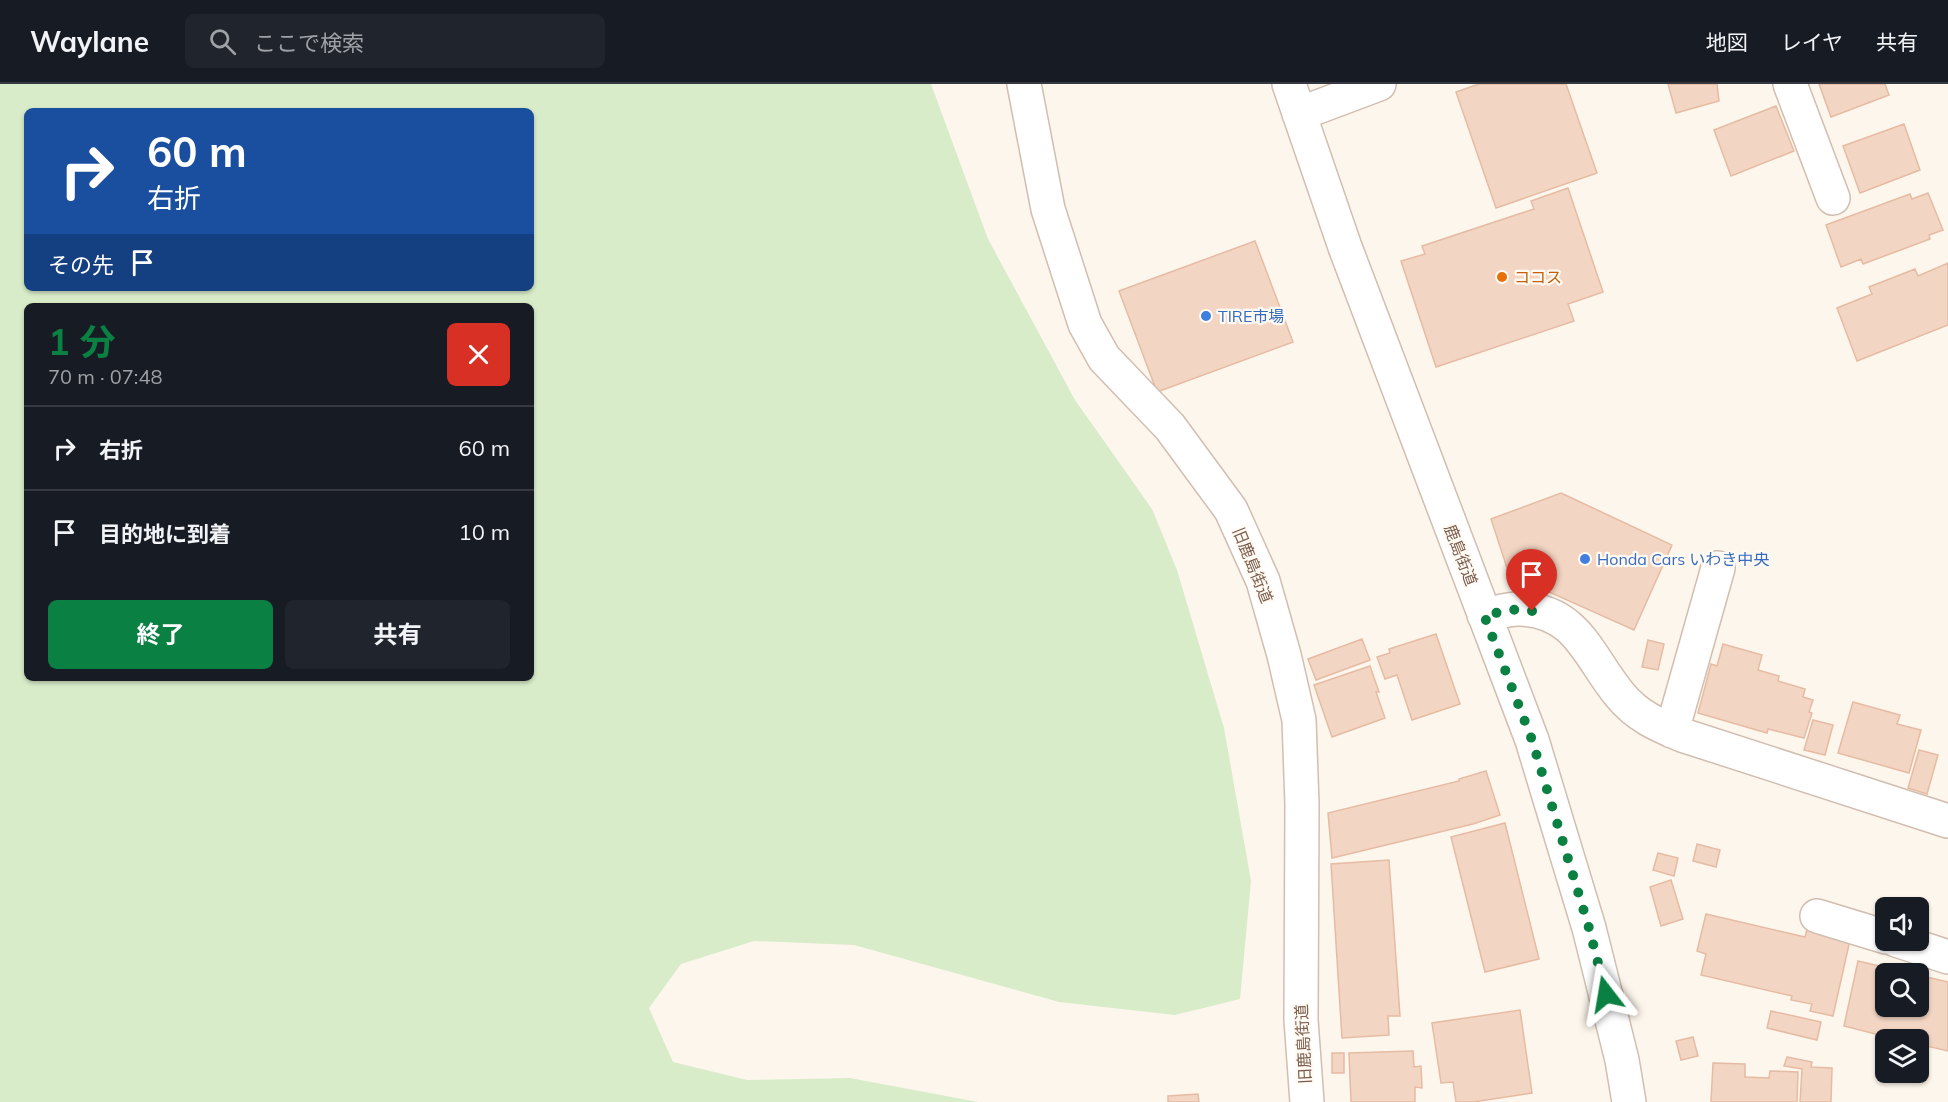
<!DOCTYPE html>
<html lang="ja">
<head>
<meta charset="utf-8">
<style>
	body { margin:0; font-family:Mulish,"Noto Sans JP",sans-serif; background:#20242c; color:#f1f3f6; height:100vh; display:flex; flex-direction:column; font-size:22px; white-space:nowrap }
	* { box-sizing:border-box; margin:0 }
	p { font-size:20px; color:#9ea1a6 }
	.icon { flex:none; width:33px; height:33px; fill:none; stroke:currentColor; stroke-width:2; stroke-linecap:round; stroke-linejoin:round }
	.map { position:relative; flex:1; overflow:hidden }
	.side { position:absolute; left:24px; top:219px; width:510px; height:378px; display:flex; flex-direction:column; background:#171b24; border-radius:9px; box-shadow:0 2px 4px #0004 }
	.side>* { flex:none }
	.top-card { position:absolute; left:24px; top:24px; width:510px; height:183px; border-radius:9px; box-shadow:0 2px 4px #0004; background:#1a4fa0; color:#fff; overflow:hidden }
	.tools { position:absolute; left:1875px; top:813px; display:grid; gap:12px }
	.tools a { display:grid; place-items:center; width:54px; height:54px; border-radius:9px; background:#171b24; box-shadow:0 2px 4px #0004; font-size:30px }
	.pin { position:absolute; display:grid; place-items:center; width:51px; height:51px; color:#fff; margin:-62px -26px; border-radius:50% 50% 50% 0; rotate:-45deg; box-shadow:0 0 6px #0007 }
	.pin .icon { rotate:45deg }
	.me { position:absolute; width:66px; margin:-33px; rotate:346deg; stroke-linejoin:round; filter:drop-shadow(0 0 4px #0008) }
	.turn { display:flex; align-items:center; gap:21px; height:126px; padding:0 24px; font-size:27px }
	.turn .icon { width:78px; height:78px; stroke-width:2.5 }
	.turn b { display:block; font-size:42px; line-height:51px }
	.then { display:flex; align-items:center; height:57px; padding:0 24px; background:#0003; gap:12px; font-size:22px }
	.round { display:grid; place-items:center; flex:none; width:63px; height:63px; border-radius:9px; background:#20242c }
	.head { display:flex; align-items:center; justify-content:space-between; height:102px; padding:0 24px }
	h1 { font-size:36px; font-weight:700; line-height:45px; color:#0b8043 }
	.cta { display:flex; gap:12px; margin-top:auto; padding:12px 24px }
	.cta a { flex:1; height:69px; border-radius:9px; background:#0b8043; color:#fff; font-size:24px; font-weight:700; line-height:69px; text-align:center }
	.cta a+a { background:#20242c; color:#f1f3f6 }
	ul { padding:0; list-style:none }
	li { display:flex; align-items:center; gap:18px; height:84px; padding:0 24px; border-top:2px solid #363941 }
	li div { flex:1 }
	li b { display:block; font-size:22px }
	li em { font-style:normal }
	header { display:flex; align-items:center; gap:36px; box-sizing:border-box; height:84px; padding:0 30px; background:#171b24; border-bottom:2px solid #363941 }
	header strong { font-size:28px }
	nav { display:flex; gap:33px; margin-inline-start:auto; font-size:21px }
	.search { width:420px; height:54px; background:#20242c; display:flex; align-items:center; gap:15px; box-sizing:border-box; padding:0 21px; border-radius:9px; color:#9ea1a6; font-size:22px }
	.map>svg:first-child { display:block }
	.green { fill:#d8ecc9; fill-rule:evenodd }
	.building { fill:#f3d5c3; stroke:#e6bba3; stroke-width:1.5 }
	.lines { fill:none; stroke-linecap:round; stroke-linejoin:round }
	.minor-casing { stroke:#d1beb0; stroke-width:36 }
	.minor { stroke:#fff; stroke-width:33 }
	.route { stroke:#0b8043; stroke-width:10; stroke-dasharray:0 18 }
	.food-dot { fill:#e8710a; stroke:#fffaf3; stroke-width:2 }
	.shop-dot { fill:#3f7fe0; stroke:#fffaf3; stroke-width:2 }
	.labels { text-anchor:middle; stroke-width:4.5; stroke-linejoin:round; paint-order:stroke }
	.food-label { font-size:16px; fill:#c56008; stroke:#fffaf3; text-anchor:start }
	.shop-label { font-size:16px; fill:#366cbe; stroke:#fffaf3; text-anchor:start }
	.street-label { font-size:16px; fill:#7a5c4d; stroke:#fffaf3 }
</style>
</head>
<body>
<header>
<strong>Waylane</strong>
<div class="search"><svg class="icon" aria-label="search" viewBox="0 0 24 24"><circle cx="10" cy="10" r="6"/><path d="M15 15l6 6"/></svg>ここで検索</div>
<nav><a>地図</a><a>レイヤ</a><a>共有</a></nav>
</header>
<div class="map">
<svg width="1948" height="1018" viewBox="0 0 1948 1018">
	<rect width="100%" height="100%" fill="#fdf6ec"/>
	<path class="green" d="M 0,0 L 931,0 L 988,155 L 1075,316 L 1152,425 L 1177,486 L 1224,644 L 1251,797 L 1240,915 L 1175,931 L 1059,918 L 854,861 L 754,857 L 681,880 L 649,924 L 673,978 L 747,996 L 850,994 L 978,1018 L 0,1018 ZM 27,27 L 531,27 L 531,204 L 27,204 ZM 27,222 L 531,222 L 531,594 L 27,594 Z"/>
	<path class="building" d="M 1479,0 L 1566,0 L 1597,89 L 1496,124 L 1456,8 Z
		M 1668,0 L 1717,0 L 1719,17 L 1676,29 Z
		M 1819,0 L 1885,0 L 1889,11 L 1831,33 Z
		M 1776,22 L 1794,67 L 1731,92 L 1714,46 Z
		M 1904,40 L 1920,86 L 1860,109 L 1843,62 Z
		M 1568,104 L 1603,208 L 1568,220 L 1574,237 L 1436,283 L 1401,177 L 1425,170 L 1422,162 L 1534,125 L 1531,117 Z
		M 1928,109 L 1943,146 L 1929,151 L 1930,155 L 1863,180 L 1861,175 L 1841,183 L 1826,141 L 1910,110 L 1912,115 Z
		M 1255,157 L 1293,258 L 1157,308 L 1119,207 Z
		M 1948,179 L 1948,241 L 1857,277 L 1837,224 L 1872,210 L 1869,203 L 1915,185 L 1918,192 Z
		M 1561,409 L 1672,461 L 1634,546 L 1509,490 L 1491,435 Z
		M 1436,550 L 1460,620 L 1412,636 L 1397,591 L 1385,595 L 1377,573 L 1390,569 L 1389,565 Z
		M 1362,555 L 1370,576 L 1316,596 L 1308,575 Z
		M 1648,556 L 1664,560 L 1658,586 L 1642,583 Z
		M 1723,560 L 1762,571 L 1758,586 L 1779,592 L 1778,597 L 1805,605 L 1803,613 L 1813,616 L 1809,628 L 1812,629 L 1804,654 L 1768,645 L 1767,649 L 1698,629 L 1711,580 L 1717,582 Z
		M 1370,582 L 1379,608 L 1376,608 L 1385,634 L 1332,653 L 1314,601 Z
		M 1853,618 L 1900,631 L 1897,640 L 1921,646 L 1909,689 L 1838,669 Z
		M 1813,636 L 1833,641 L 1825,671 L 1804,666 Z
		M 1919,666 L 1938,671 L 1927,710 L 1908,704 Z
		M 1486,687 L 1500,731 L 1473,740 L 1332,774 L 1328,729 L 1459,697 L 1459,695 Z
		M 1505,739 L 1539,875 L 1485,888 L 1451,753 Z
		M 1697,760 L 1720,766 L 1716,783 L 1693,777 Z
		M 1658,769 L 1678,774 L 1674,792 L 1653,786 Z
		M 1389,776 L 1400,932 L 1388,932 L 1389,951 L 1342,954 L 1331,780 Z
		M 1671,796 L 1683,835 L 1661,842 L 1650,803 Z
		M 1706,830 L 1805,853 L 1807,846 L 1850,856 L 1833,932 L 1810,927 L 1812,920 L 1791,916 L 1792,912 L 1701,891 L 1706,870 L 1697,867 Z
		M 1858,877 L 1913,890 L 1886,890 L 1886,922 L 1918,922 L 1918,891 L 1948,898 L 1948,967 L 1918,960 L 1918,956 L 1899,956 L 1844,942 Z
		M 1520,926 L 1532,1009 L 1473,1018 L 1456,1018 L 1453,998 L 1441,999 L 1432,939 Z
		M 1771,927 L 1821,938 L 1817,956 L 1767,944 Z
		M 1693,953 L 1698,972 L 1681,976 L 1676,957 Z
		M 1413,967 L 1414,983 L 1421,982 L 1422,1004 L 1415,1003 L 1415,1018 L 1351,1018 L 1349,969 Z
		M 1332,969 L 1344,969 L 1344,989 L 1332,989 Z
		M 1787,973 L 1812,978 L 1811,983 L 1832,984 L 1831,1018 L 1800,1018 L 1802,985 L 1784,982 Z
		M 1713,979 L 1745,980 L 1745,993 L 1769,994 L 1770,987 L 1798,988 L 1797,1018 L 1711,1018 Z
		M 1198,1010 L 1199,1018 L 1168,1018 L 1168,1012 Z"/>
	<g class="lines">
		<defs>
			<path id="minor" d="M 1024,0 L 1048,125 L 1085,240 L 1104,274 L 1170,343 L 1231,426 L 1263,497 L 1284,571 L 1299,636 L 1302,720 L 1301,936 L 1307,1018
				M 1289,0 L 1345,163 L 1532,656 L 1589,844 L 1622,976 L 1629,1018
				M 1790,0 L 1833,114
				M 1299,30 L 1379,0
				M 1484,531 C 1496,529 1509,524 1521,525 C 1578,527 1589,574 1620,611 C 1637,632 1658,641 1682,651 L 1948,737
				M 1672,647 L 1718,484
				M 1817,832 L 1886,853
				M 1896,856 L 1948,873"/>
		</defs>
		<use href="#minor" class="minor-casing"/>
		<use href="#minor" class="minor"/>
	</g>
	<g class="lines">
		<path class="route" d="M 1532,527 L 1519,525 L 1484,531 L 1532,656 L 1589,844 L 1606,910"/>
	</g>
	<circle class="food-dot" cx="1502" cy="193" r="6"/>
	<g class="shop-dot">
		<circle cx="1206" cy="232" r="6"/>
		<circle cx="1585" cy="475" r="6"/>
	</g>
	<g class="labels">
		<g class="food-label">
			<text x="1514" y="199">ココス</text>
		</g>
		<g class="shop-label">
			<text x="1218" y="238">TIRE市場</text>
			<text x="1597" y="481">Honda Cars いわき中央</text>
		</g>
		<g class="street-label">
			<text transform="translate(1461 471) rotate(69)" y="6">鹿島街道</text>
			<text transform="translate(1253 481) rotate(68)" y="6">旧鹿島街道</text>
			<text transform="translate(1303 960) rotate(-93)" y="6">旧鹿島街道</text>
		</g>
	</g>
</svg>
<div class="tools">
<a><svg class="icon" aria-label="sound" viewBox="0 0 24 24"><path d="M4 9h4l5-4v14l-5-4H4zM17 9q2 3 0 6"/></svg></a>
<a><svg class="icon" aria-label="search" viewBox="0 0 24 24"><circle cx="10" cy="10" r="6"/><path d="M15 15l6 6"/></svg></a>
<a><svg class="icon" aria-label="layers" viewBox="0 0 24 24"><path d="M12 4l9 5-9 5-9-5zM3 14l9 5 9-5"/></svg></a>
</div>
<div class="pin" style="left:1532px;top:527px;background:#d93025"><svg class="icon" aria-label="arrive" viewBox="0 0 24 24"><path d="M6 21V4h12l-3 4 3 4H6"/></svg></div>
<svg class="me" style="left:1606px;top:910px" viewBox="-20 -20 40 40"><path d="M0-17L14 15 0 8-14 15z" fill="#0b8043" stroke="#fff" stroke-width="4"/></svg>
<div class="top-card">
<div class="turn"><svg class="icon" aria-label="right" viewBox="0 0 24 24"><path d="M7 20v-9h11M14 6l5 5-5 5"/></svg><div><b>60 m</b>右折</div></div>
<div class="then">その先<svg class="icon" aria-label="arrive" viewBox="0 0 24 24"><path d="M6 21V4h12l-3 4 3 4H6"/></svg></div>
</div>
<section class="side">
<div class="head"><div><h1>1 分</h1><p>70 m · 07:48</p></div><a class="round" style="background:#d93025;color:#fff"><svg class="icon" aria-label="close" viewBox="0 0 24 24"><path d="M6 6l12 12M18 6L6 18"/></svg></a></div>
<ul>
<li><svg class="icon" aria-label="right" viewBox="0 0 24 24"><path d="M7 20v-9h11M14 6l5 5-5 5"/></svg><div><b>右折</b></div><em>60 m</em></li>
<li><svg class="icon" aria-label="arrive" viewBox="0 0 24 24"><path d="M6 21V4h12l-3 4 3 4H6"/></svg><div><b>目的地に到着</b></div><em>10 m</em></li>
</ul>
<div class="cta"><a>終了</a><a>共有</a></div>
</section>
</div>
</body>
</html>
